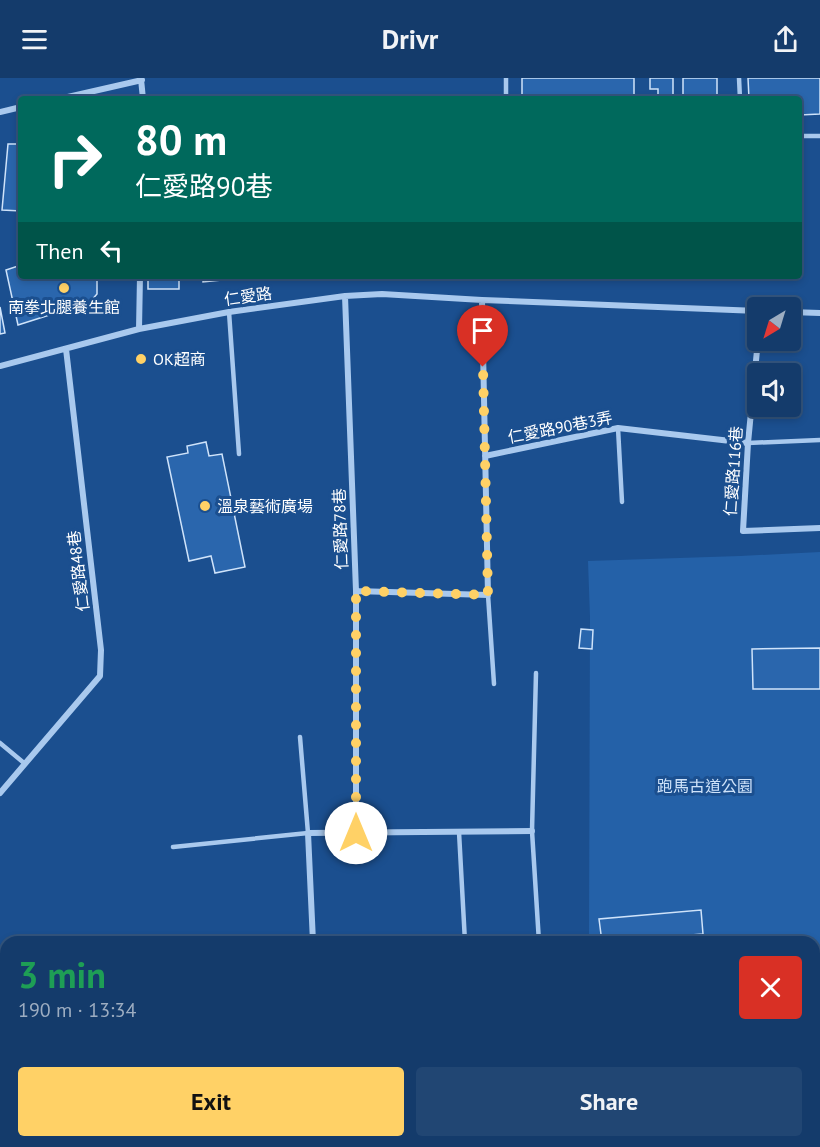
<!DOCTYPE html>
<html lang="en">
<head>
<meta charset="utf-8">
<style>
	body { margin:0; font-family:"PT Sans","Noto Sans TC",sans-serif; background:#214673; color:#f1f3f6; height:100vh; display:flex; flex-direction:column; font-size:22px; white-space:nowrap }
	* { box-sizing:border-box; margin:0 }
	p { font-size:20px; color:#9dadc1 }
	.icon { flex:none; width:33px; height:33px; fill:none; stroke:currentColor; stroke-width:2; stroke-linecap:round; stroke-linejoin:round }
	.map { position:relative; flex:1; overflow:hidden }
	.drawer { position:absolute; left:0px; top:858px; width:820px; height:212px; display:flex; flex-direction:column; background:#143b6b; border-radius:18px 18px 0 0; box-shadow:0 3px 9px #0003,0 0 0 2px #33557e }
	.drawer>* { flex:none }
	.guide { position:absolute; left:18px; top:18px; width:784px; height:183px; border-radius:6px; box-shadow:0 3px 9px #0003,0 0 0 2px #33557e; background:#00695c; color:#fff; overflow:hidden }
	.needle { width:39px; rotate:218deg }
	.fabs { position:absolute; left:747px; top:219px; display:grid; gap:12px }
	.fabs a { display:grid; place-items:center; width:54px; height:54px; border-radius:6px; background:#143b6b; box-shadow:0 3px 9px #0003,0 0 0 2px #33557e; font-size:30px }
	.pin { position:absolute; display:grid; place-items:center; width:51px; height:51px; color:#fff; margin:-62px -26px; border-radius:50% 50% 50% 0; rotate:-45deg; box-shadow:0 0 6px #0007 }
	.pin .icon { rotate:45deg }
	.me { position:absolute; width:66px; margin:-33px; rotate:0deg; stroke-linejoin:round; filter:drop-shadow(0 0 4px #0008) }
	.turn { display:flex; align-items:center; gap:21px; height:126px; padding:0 18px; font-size:27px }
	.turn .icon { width:78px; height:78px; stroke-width:2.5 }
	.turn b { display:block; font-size:42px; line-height:51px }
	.then { display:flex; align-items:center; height:57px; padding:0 18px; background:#0003; gap:12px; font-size:22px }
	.round { display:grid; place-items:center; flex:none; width:63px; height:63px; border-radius:6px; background:#214673 }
	.overview { display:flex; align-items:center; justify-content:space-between; height:102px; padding:0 18px }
	h1 { font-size:36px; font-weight:700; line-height:45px; color:#1e9e55 }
	.cta { display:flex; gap:12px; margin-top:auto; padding:12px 18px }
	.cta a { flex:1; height:69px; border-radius:6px; background:#ffd166; color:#111; font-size:24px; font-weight:700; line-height:69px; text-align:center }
	.cta a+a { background:#214673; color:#f1f3f6 }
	header { display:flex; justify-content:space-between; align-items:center; height:78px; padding:0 18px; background:#143b6b; font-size:27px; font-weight:700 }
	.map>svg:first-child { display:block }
	.green { fill:#2461a8 }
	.building { fill:#2a66ad; stroke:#cfe3fa; stroke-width:1.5 }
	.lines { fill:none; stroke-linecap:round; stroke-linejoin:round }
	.service { stroke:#a9c9ee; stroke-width:4.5 }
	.minor { stroke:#a9c9ee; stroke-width:6 }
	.tertiary { stroke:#a9c9ee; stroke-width:10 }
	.route { stroke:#ffd166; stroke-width:10; stroke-dasharray:0 18 }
	.poi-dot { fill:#ffd166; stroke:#1b4f8f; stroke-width:2 }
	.labels { text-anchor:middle; stroke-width:6; stroke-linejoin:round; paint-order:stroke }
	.street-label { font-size:16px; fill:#fff; stroke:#1b4f8f }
	.poi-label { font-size:16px; fill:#fff; stroke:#1b4f8f; text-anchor:start }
	.park-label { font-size:16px; fill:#cfe3fa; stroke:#1b4f8f }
</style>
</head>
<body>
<header><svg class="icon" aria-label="menu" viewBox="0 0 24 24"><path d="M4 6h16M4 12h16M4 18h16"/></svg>Drivr<svg class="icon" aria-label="share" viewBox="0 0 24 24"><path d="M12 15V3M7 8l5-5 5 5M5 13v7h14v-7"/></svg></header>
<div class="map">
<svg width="820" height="1069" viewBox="0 0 820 1069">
	<rect width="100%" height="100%" fill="#1b4f8f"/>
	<path class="green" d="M 820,474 L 820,1069 L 585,1069 L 585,1064 L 814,1064 L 814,864 L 589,864 L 590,539 L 588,483 L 740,478 Z"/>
	<path class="building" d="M 522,0 L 634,0 L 634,21 L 522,21 Z
		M 650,0 L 673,0 L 673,21 L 658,21 L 658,11 L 650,11 Z
		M 683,0 L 717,0 L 717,21 L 683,21 Z
		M 748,0 L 820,0 L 820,36 L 800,37 L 800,21 L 749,21 Z
		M 8,66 L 21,66 L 21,133 L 2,132 Z
		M 21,187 L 21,198 L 97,198 L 97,216 L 90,224 L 18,247 L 6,192 Z
		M 148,198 L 179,198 L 179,211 L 148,211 Z
		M 203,198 L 241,198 L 241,200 L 203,204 Z
		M 0,229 L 5,255 L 0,256 Z
		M 206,364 L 209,378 L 222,376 L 245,489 L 215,495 L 211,478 L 189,483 L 167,379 L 188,375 L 187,368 Z
		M 581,551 L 593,552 L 592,571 L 579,570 Z
		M 820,570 L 820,611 L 753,611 L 752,571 Z
		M 701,832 L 703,856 L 602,864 L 599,841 Z"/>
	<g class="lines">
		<path class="service" d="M 739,0 L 740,21
			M 506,21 L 506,0
			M 800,58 L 820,58
			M 229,234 L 239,376
			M 618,350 L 622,424
			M 748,365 L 820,362
			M 488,517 L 494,606
			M 536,595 L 532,753 L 539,864
			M 0,665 L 24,685
			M 459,754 L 465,864
			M 173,769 L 308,755 L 300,659"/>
		<path class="minor" d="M 141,1 L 143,21
			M 59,21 L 142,2
			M 0,34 L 21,29
			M 345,218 L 356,513 L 356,755
			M 790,234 L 820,235
			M 139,251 L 140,198
			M 758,262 L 748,365 L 743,453 L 820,450
			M 0,288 L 139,251 L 229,234 L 345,218 L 382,216 L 482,222 L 758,233
			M 485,378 L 618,350 L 748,365
			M 356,513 L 488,517 L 482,222
			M 0,715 L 100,598 L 101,572 L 66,271
			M 313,864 L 308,755 L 532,753
			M 317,1064 L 318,1069"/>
		<path class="tertiary" d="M 0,1017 L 6,1022
			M 61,1064 L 68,1069"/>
	</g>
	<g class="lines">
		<path class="route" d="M 356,755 L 356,513 L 488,517 L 483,289"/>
	</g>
	<g class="poi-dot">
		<circle cx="64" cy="210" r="6"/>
		<circle cx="141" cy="281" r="6"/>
		<circle cx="205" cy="428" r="6"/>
	</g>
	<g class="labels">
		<g class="street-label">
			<text transform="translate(248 218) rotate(-8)" y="6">仁愛路</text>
			<text transform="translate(560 349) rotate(-11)" y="6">仁愛路90巷3弄</text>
			<text transform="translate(733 393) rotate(-86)" y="6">仁愛路116巷</text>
			<text transform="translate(340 451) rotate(-92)" y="6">仁愛路78巷</text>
			<text transform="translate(78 493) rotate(-97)" y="6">仁愛路48巷</text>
		</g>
		<g class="poi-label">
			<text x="64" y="235" text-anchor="middle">南拳北腿養生館</text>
			<text x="153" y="287">OK超商</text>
			<text x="217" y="434">溫泉藝術廣場</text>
		</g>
		<g class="park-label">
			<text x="705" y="714">跑馬古道公園</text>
		</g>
	</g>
</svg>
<div class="fabs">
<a><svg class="needle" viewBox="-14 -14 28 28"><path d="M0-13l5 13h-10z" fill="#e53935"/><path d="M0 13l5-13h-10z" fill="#9dadc1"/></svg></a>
<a><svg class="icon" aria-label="sound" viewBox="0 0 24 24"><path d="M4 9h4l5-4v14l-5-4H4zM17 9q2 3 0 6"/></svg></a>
</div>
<div class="pin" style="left:483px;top:289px;background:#d93025"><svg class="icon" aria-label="arrive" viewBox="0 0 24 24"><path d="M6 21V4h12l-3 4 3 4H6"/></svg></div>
<svg class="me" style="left:356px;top:755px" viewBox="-20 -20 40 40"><circle r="19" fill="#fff"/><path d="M0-13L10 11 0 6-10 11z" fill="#ffd166"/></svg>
<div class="guide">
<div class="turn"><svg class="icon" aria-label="right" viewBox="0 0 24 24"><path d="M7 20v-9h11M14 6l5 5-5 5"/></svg><div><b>80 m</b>仁愛路90巷</div></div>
<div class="then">Then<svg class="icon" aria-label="left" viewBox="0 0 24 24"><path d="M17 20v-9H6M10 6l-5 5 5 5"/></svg></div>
</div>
<section class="drawer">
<div class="overview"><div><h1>3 min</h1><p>190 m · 13:34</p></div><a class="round" style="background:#d93025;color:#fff"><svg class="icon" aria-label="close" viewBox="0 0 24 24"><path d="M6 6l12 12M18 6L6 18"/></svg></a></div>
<div class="cta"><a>Exit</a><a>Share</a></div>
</section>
</div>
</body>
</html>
